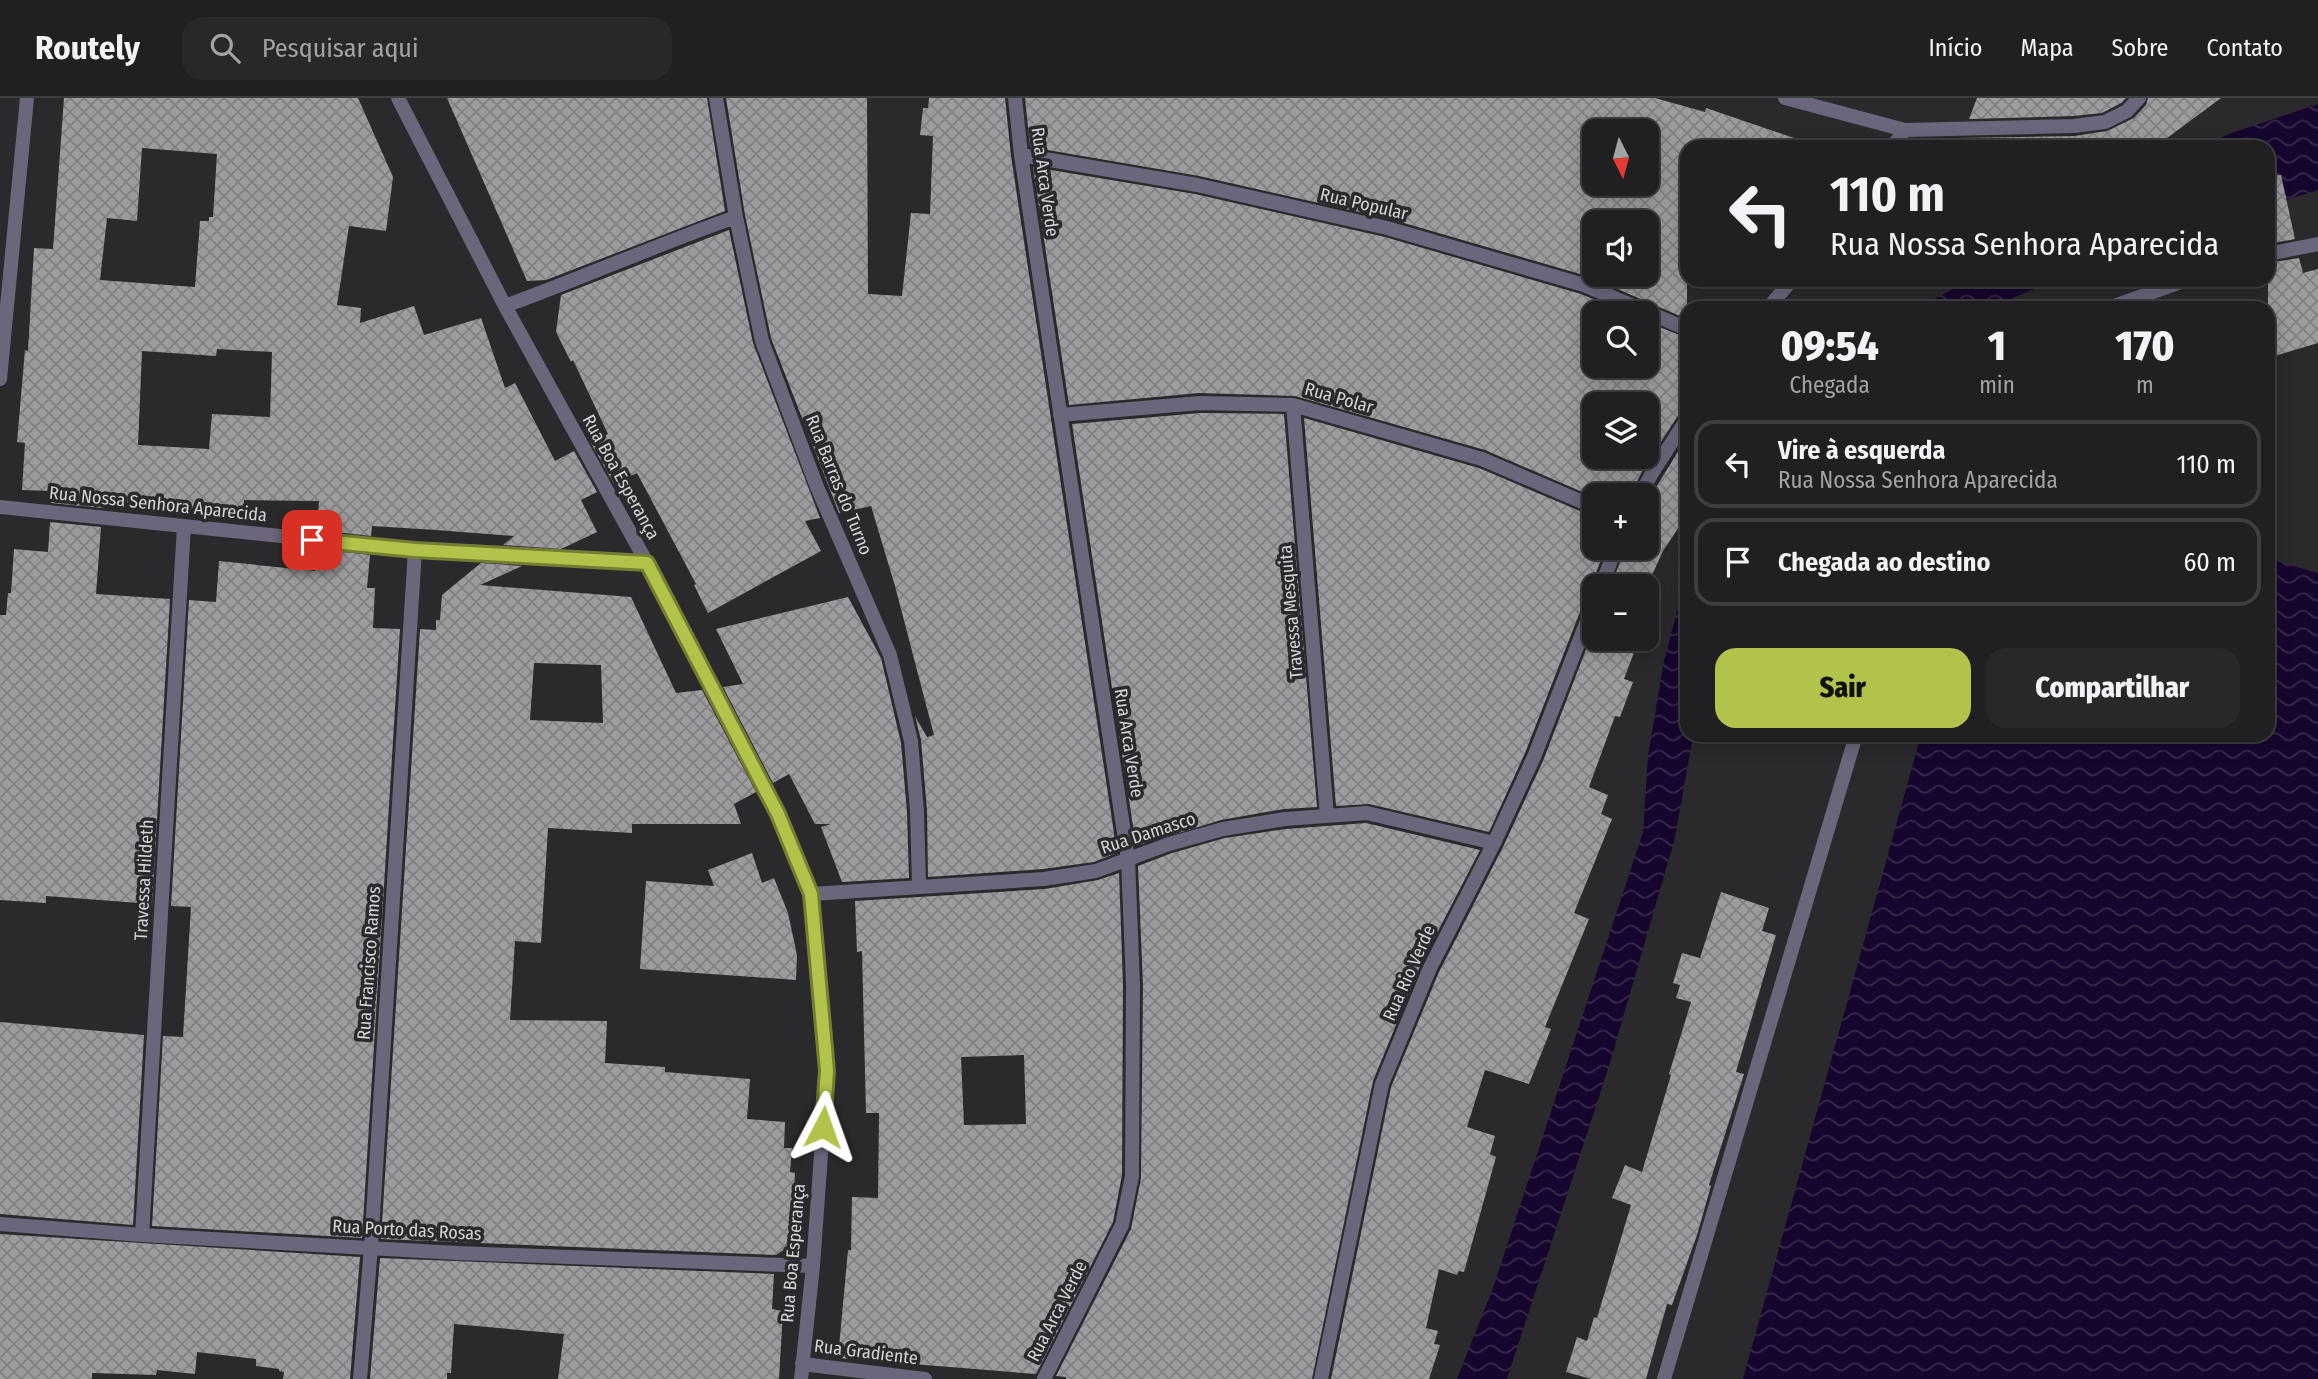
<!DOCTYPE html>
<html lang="pt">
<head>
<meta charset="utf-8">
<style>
	body { margin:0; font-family:"Fira Sans Condensed",sans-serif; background:#28282a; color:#f1f3f6; height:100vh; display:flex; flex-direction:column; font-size:26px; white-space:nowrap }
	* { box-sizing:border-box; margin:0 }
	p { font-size:23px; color:#a2a3a5 }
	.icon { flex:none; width:38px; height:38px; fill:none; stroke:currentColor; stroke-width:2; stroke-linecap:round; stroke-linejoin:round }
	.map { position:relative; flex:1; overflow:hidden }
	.drawer { position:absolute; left:1680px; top:203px; width:595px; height:441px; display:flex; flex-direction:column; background:#202022; border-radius:21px; box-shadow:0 4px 18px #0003,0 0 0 2px #3d3e40 }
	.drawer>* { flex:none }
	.top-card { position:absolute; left:1680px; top:42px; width:595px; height:147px; border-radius:21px; box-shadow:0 4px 18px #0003,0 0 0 2px #3d3e40; background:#202022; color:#f1f3f6; overflow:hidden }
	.needle { width:46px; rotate:174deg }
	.fabs { position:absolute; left:1582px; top:21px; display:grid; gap:14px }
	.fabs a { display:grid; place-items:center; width:77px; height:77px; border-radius:14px; background:#202022; box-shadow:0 4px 18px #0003,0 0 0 2px #3d3e40; font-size:35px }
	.pin { position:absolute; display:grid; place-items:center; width:60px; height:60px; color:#fff; margin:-30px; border-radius:14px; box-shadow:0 4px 10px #0006 }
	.me { position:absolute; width:77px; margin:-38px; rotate:4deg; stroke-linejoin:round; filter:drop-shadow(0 0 5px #0008) }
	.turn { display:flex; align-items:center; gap:24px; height:147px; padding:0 35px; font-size:32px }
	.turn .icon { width:91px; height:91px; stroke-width:2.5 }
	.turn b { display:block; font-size:49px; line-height:60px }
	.eta { display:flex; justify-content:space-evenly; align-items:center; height:119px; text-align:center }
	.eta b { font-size:42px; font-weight:800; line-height:49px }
	.action { display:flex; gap:14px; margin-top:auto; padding:14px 35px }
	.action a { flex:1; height:80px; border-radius:21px; background:#b3c24b; color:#111; font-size:28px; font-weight:800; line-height:80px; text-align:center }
	.action a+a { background:#28282a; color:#f1f3f6 }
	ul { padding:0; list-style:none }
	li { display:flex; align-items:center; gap:21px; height:88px; margin:0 14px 10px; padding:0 21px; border:4px solid #3d3e40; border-radius:21px }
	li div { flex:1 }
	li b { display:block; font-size:26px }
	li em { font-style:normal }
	header { display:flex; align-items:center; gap:42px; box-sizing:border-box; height:98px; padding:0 35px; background:#202022; border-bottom:2px solid #3d3e40 }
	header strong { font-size:33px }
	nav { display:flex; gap:38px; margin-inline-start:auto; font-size:24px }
	.search { width:490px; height:63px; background:#28282a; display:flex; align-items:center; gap:18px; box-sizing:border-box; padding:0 24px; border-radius:21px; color:#a2a3a5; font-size:26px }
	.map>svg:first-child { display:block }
	.water { fill:url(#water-waves) }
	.building { fill:url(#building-cross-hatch); fill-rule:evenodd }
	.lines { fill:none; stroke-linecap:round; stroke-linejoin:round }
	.minor { stroke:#6b667c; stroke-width:14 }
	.route-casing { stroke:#747e31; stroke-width:18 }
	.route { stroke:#b3c24b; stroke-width:12 }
	.labels { text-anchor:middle; stroke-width:7; stroke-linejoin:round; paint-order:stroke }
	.street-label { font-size:18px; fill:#d4d4d6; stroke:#2a2a2d }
</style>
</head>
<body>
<header>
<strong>Routely</strong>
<div class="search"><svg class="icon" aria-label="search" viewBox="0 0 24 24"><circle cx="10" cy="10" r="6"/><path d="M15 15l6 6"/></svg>Pesquisar aqui</div>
<nav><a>Início</a><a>Mapa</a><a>Sobre</a><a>Contato</a></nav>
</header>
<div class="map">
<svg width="2318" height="1281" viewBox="0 0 2318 1281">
	<defs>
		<pattern id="water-waves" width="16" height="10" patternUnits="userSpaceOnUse" patternTransform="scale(1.75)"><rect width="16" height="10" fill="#16062f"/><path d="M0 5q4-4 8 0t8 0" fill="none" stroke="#37294c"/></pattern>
		<pattern id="building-cross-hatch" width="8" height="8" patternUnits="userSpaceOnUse" patternTransform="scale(1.75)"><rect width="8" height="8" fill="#9c9c9f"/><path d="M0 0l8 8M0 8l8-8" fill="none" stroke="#808082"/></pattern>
	</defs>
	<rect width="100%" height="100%" fill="#2a2a2d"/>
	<path class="water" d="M 2318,6 L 2318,92 L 2268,108 L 2268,49 L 2204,49 L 2226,37 Z
		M 1969,182 L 2056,182 L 1989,210 L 1919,210 Z
		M 2268,461 L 2318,475 L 2318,1281 L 1743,1281 L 1921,637 L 2268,637 Z
		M 1687,476 L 1687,637 L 1693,637 L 1675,740 L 1609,968 L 1507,1281 L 1457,1281 L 1493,1190 L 1643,734 L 1648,657 L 1664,563 Z"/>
	<path class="building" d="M 64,0 L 358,0 L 393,79 L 386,133 L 349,128 L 337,207 L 361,210 L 360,225 L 414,208 L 424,237 L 481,220 L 505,290 L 515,285 L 555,363 L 574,353 L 597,394 L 581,402 L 597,434 L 561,451 L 503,447 L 514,438 L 436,432 L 372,428 L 371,438 L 317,432 L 319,403 L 244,402 L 243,417 L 103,405 L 103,410 L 51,405 L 51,393 L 22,392 L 25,345 L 17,344 L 25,252 L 28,253 L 34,150 L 53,151 ZM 142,50 L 217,56 L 213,119 L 209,119 L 209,123 L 200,123 L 195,189 L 100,182 L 107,120 L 137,123 ZM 217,251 L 272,254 L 270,319 L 212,316 L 209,351 L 138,347 L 142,253 L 216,258 Z
		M 447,0 L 707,0 L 725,113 L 546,182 L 527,183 Z
		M 726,0 L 867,0 L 868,196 L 902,198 L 911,115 L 930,116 L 933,38 L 920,37 L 923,10 L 928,10 L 929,0 L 1005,0 L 1011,58 L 1117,755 L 1094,764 L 1043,771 L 928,779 L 927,712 L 921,642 L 915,618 L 927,639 L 934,637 L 895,488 L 871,408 L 839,415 L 771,240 L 745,117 Z
		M 1025,0 L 1655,0 L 1705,14 L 1706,10 L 1806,44 L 1805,49 L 1687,49 L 1687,221 L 1587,178 L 1390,121 L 1199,78 L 1030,49 ZM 1594,33 L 1647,33 L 1647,86 L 1594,86 ZM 1594,124 L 1647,124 L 1647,177 L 1594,177 Z
		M 1977,0 L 2126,0 L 2121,5 L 2102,15 L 2073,18 L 1969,21 Z
		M 2148,0 L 2221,0 L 2155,49 L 1958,49 L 1961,40 L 2074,38 L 2107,33 L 2134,20 L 2146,7 Z
		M 1033,69 L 1195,96 L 1385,139 L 1581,196 L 1626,215 L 1594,215 L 1594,268 L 1647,268 L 1647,224 L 1687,240 L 1687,311 L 1679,316 L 1644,370 L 1630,397 L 1594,399 L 1485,352 L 1295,298 L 1199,295 L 1069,307 ZM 1594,306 L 1647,306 L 1647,359 L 1594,359 Z
		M 2281,77 L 2295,141 L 2268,146 L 2268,78 Z
		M 729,132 L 753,245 L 820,420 L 805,423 L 821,453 L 708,515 L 694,487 L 696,486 L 637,375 L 614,386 L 591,345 L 608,336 L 573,262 L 571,264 L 556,234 L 561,197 Z
		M 2299,160 L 2303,175 L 2318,171 L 2318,245 L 2268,260 L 2268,165 Z
		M 1200,315 L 1284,316 L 1317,709 L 1284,711 L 1221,722 L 1136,748 L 1072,326 Z
		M 1304,320 L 1479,370 L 1594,419 L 1594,450 L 1606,450 L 1592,484 L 1594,496 L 1589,497 L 1585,501 L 1525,655 L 1489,734 L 1369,706 L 1336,708 Z
		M 1687,339 L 1687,417 L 1663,453 L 1647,488 L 1611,488 L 1625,450 L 1647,450 L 1647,404 Z
		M 50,424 L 101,429 L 96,496 L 170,501 L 152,806 L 46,798 L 46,805 L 0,802 L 0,517 L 6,517 L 8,495 L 11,495 L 14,451 L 48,454 Z
		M 316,451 L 370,457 L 367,490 L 375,490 L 373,530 L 400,531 L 362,1140 L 152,1128 L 163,938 L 183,939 L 191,809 L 171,808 L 189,502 L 216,504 L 219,463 L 315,473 Z
		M 481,465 L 522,468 L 480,487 L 631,499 L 676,595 L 702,592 L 756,694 L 734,706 L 741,726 L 632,726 L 632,735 L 548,730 L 541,845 L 515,843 L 510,922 L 607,923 L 605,965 L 665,969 L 665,974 L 750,981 L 747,1021 L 785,1024 L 784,1050 L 792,1050 L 790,1074 L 795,1075 L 791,1147 L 776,1157 L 381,1141 L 420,531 L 436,532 L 436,522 L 440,522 L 442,497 ZM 534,565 L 601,567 L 603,625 L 530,622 Z
		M 848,499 L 881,560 L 901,645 L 907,714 L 909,780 L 842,784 L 821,729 L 831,726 L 815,726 L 789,676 L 773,685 L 723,589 L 743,586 L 716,531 Z
		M 1594,531 L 1594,541 L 1639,541 L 1624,581 L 1633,584 L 1620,619 L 1615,618 L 1589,689 L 1608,697 L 1601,716 L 1612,721 L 1574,815 L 1589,821 L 1545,929 L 1551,931 L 1529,986 L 1485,972 L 1467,1029 L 1495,1038 L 1490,1056 L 1496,1059 L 1464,1174 L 1459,1173 L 1457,1177 L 1439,1171 L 1426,1230 L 1438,1233 L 1434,1246 L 1440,1247 L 1429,1281 L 1331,1281 L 1391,989 L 1439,874 L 1503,749 L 1543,663 Z
		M 1366,725 L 1480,752 L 1421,866 L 1373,983 L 1312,1281 L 1066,1281 L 1066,1279 L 1056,1278 L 1131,1131 L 1141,1080 L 1143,887 L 1138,768 L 1172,755 L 1225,740 L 1286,731 Z
		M 752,755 L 762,785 L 774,780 L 788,815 L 797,857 L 796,882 L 640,871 L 646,783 L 714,788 L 708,772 Z
		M 1119,775 L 1123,887 L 1122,1077 L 1113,1124 L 1036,1276 L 838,1260 L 848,1152 L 851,1152 L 852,1099 L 878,1100 L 879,1015 L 866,1015 L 862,853 L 857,854 L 855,803 L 1045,791 L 1098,782 ZM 1024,957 L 1026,1026 L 964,1027 L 961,959 Z
		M 1721,794 L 1769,810 L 1762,833 L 1776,837 L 1736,974 L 1744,976 L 1709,1087 L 1711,1088 L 1697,1137 L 1672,1207 L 1667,1206 L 1646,1281 L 1591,1281 L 1566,1274 L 1577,1239 L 1587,1243 L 1594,1219 L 1597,1220 L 1631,1107 L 1612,1100 L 1625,1067 L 1642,1074 L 1671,977 L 1669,976 L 1691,904 L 1676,900 L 1680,887 L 1673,885 L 1682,855 L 1700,860 Z
		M 0,924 L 144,937 L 133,1127 L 0,1116 Z
		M 0,1136 L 360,1159 L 350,1281 L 283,1281 L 284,1274 L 279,1273 L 279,1271 L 256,1268 L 256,1261 L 197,1254 L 195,1276 L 157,1272 L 156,1277 L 92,1275 L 92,1281 L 0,1281 Z
		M 380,1160 L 774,1176 L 772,1211 L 783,1213 L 779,1281 L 558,1281 L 564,1236 L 454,1226 L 451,1275 L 447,1275 L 447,1281 L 370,1281 Z"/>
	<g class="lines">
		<path class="minor" d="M 398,0 L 505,208 L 647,465 L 778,716 L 811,796 L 827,973 L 813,1168 L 801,1281
			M 716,0 L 736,119 L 762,243 L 817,389 L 890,557 L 911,643 L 917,713 L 919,788
			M 1015,0 L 1021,57 L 1128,761 L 1133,887 L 1132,1078 L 1122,1127 L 1044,1281
			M 1785,0 L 1905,32
			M 1892,49 L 1905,32 L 2074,28 L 2105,24 L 2127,13 L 2139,0
			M 1021,57 L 1197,87 L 1387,130 L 1584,187 L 1687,231
			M 2268,156 L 2318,146
			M 505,208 C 583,180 658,146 736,119
			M 1768,210 L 1792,182
			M 2108,210 L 2187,182
			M 0,281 L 27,0
			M 1293,307 L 1327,718
			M 1060,317 L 1200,305 L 1293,307 L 1482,361 L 1594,409
			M 1640,397 L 1652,375 L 1687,321
			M 0,409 L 415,452 L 647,465
			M 1601,488 L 1616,450
			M 811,796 L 1044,781 L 1096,773 L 1169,746 L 1223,731 L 1285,721 L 1367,715 L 1494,745
			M 0,1126 L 142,1137 L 457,1155 L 813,1168
			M 142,1137 L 184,428
			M 802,1266 L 925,1281
			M 360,1281 L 371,1149 L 415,452
			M 1321,1281 L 1382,986 L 1430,870 L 1494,745 L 1534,659 L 1594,505
			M 1664,1281 L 1856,637"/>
	</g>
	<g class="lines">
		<defs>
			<path id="route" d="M 312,442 L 415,452 L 647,465 L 778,716 L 811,796 L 827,973 L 823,1029"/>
		</defs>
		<use href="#route" class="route-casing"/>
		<use href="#route" class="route"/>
	</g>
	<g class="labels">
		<g class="street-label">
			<text transform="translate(1045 84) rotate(82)" y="6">Rua Arca Verde</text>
			<text transform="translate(1364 106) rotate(13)" y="6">Rua Popular</text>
			<text transform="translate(1339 300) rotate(16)" y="6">Rua Polar</text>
			<text transform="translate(621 379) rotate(61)" y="6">Rua Boa Esperança</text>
			<text transform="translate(839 387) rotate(68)" y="6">Rua Barras do Turno</text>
			<text transform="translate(158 406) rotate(6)" y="6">Rua Nossa Senhora Aparecida</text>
			<text transform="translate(1291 514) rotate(-95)" y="6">Travessa Mesquita</text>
			<text transform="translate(1129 645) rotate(81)" y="6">Rua Arca Verde</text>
			<text transform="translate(1148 735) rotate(-18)" y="6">Rua Damasco</text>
			<text transform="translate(144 782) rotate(-87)" y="6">Travessa Hildeth</text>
			<text transform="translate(369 865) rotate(-86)" y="6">Rua Francisco Ramos</text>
			<text transform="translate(1409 875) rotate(-66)" y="6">Rua Rio Verde</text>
			<text transform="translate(407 1132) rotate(3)" y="6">Rua Porto das Rosas</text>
			<text transform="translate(793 1155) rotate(-85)" y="6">Rua Boa Esperança</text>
			<text transform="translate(1057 1213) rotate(-63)" y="6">Rua Arca Verde</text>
			<text transform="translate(866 1254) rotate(7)" y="6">Rua Gradiente</text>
		</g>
	</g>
</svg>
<div class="fabs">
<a><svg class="needle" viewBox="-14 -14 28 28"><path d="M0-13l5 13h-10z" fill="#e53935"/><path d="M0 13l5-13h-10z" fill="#a2a3a5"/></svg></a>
<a><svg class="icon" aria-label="sound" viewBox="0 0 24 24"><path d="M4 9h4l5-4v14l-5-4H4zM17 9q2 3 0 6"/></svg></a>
<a><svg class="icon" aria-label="search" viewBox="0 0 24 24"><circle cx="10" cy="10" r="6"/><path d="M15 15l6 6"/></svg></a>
<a><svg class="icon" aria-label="layers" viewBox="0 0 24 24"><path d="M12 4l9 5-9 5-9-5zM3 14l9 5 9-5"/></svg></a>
<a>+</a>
<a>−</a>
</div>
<div class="pin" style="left:312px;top:442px;background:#d93025"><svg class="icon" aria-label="arrive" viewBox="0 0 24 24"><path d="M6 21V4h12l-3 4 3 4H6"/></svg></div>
<svg class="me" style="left:823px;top:1029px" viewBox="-20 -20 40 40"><path d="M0-17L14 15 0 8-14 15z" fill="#b3c24b" stroke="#fff" stroke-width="4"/></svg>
<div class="top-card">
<div class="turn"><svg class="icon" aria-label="left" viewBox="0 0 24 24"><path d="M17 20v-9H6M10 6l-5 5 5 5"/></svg><div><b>110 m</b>Rua Nossa Senhora Aparecida</div></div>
</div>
<section class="drawer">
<div class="eta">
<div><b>09:54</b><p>Chegada</p></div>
<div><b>1</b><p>min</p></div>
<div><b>170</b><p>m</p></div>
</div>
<ul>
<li><svg class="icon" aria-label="left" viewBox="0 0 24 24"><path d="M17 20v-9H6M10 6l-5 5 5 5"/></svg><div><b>Vire à esquerda</b><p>Rua Nossa Senhora Aparecida</p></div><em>110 m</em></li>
<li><svg class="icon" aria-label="arrive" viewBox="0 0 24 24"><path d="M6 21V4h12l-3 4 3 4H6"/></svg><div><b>Chegada ao destino</b></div><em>60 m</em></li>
</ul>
<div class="action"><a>Sair</a><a>Compartilhar</a></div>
</section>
</div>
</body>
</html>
